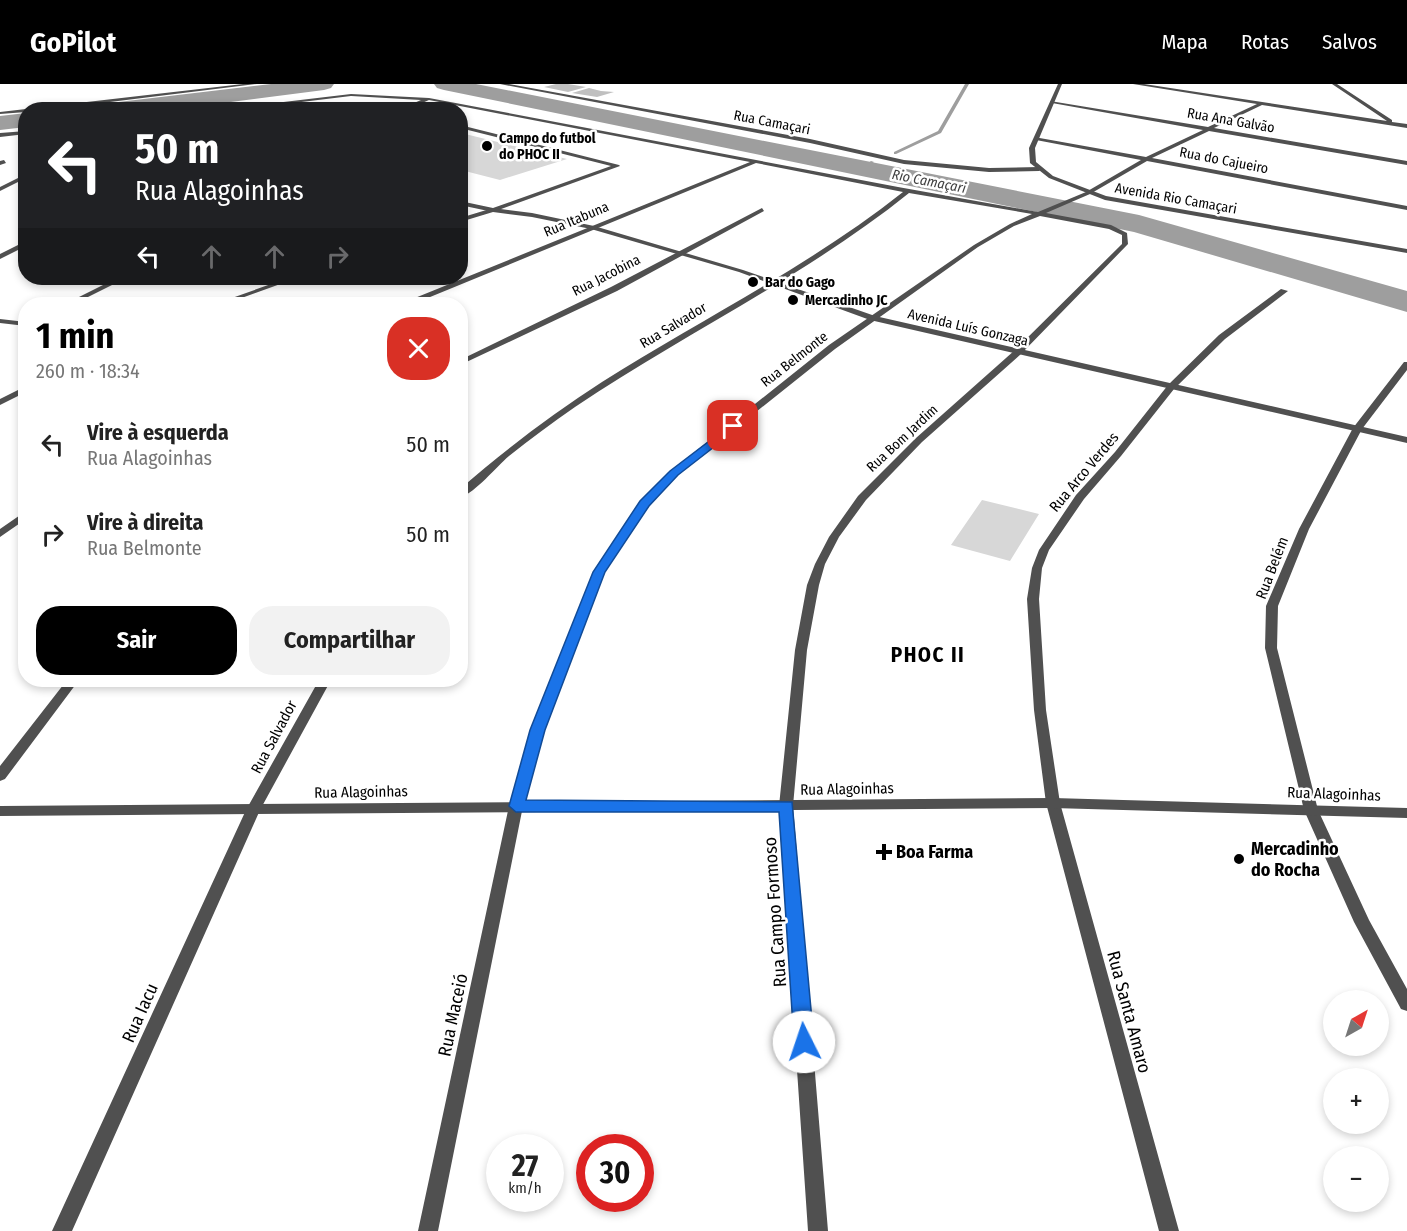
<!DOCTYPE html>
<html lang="pt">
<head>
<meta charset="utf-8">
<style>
	body { margin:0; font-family:"Fira Sans Condensed",sans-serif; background:#f2f2f2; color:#222; height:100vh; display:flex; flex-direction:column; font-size:22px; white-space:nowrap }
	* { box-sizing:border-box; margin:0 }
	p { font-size:20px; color:#767676 }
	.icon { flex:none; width:33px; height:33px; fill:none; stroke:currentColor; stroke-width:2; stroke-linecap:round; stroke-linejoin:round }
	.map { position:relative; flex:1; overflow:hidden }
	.sheet { position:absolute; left:18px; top:213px; width:450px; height:390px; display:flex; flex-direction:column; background:#fff; border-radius:24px; box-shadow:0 3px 9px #0003 }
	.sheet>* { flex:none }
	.guide { position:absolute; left:18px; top:18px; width:450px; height:183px; border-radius:24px; box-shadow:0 3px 9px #0003; background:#202124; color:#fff; overflow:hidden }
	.needle { width:39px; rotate:39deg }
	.buttons { position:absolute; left:1323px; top:906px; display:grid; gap:12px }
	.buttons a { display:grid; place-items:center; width:66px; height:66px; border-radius:50%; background:#fff; box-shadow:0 3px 9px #0003; font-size:30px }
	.speed { position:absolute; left:486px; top:1050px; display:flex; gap:12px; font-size:30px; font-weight:700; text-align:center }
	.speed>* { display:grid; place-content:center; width:78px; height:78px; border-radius:50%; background:#fff; box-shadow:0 3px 9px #0003; line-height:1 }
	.speed small { font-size:15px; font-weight:400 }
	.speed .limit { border:9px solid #d22; background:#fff; color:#111 }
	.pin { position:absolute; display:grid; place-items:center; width:51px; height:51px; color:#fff; margin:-26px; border-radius:12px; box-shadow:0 3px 9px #0006 }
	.me { position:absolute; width:66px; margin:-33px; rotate:356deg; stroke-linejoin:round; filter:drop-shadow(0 0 4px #0008) }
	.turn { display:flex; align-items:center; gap:21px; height:126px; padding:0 18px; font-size:27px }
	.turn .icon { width:78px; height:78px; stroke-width:2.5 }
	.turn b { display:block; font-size:42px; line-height:51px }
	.lanes { display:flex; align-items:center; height:57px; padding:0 18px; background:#0003; justify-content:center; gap:30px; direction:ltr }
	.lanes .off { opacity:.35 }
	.round { display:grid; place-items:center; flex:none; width:63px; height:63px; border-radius:24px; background:#f2f2f2 }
	.summary { display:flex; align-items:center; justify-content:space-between; height:102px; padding:0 18px }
	h1 { font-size:36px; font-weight:700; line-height:45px; color:#000 }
	.action { display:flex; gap:12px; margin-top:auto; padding:12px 18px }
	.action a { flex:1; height:69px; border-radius:24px; background:#000; color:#fff; font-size:24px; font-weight:700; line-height:69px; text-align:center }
	.action a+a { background:#f2f2f2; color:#222 }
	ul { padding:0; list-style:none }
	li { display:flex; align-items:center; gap:18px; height:90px; padding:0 18px }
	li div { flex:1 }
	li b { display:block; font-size:22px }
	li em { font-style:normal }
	header { display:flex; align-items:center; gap:36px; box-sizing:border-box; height:84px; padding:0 30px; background:#000; color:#fff }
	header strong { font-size:28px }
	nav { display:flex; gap:33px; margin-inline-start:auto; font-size:21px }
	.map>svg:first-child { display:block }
	.green { fill:#d7d7d7 }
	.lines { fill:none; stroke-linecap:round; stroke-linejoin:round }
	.stream { fill:#9e9e9e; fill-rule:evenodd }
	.river { fill:#9e9e9e; fill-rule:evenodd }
	.building { fill:#c0c0c0 }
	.minor { fill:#505050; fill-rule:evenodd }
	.tertiary { fill:#505050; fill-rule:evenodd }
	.route { fill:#1a73e8; stroke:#114b97; stroke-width:1.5 }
	.poi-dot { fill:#000; stroke:#fff; stroke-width:2 }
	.labels { text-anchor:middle; stroke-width:5; stroke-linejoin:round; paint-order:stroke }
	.far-street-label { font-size:14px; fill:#000; stroke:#fff }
	.far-poi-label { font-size:14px; font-weight:bold; fill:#000; stroke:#fff; text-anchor:start }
	.far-water-label { font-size:14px; font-style:italic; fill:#3f3f3f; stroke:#fff }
	.street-label { font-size:15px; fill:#000; stroke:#fff }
	.near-poi-label { font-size:18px; font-weight:bold; fill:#000; stroke:#fff; text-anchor:start }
	.near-street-label { font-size:18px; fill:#000; stroke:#fff }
	.district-label { font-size:21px; font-weight:bold; letter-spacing:1.5px; fill:#000; stroke:#fff }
</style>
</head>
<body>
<header>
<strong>GoPilot</strong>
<nav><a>Mapa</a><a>Rotas</a><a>Salvos</a></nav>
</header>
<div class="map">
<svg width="1407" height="1147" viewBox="0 0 1407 1147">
	<rect width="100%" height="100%" fill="#fff"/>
	<path class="green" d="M 460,49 L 461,49 L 567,75 L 500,96 L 461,86 Z
		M 982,416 L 1039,430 L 1010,477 L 951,461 Z"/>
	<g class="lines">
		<path class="stream" d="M 965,0 L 969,0 L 941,49 L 896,70 L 894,70 L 894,68 L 938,47 Z
			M 871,77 L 874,78 L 863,86 L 861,86 L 861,84 Z"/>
		<path class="river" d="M 271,0 L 334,0 L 331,4 L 324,6 L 169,26 L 99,26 L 102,21 L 110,19 Z
			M 434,0 L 476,0 L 1139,131 L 1407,207 L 1407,228 L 1134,148 L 444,6 L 437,4 Z
			M 26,29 L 26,43 L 0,46 L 0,32 Z"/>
	</g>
	<path class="building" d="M 556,0 L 568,0 L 586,3 L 568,8 L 544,3 Z
		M 589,4 L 601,7 L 614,8 L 597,13 L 572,9 Z"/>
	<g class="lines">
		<path class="minor" d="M 243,0 L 257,0 L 45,26 L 26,26 L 26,28 L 0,30 L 0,28 Z
			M 500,0 L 509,0 L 810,55 L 904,76 L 989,84 L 1039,83 L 1042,85 L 1039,87 L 989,88 L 904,80 L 810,59 Z
			M 1133,0 L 1144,0 L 1387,37 L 1332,0 L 1337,0 L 1392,36 L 1392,38 L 1407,40 L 1407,44 L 1262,21 L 1214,44 L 1407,77 L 1407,81 L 1209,47 L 1152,74 L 1407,122 L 1407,126 L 1147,77 L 1090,110 L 1046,129 L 1111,141 L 1127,149 L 1128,160 L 1021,270 L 922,358 L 866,416 L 839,453 L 825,480 L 819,501 L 807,566 L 793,722 L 828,1147 L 808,1147 L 779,722 L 795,566 L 807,501 L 815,480 L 829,453 L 858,412 L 916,354 L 1015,266 L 1122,160 L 1122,151 L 1109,145 L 1040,132 L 1014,142 L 978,163 L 835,265 L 677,391 L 648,422 L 604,488 L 543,646 L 523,722 L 438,1147 L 418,1147 L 509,722 L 531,646 L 594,488 L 640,418 L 671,387 L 829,261 L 974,161 L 1010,140 L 1032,130 L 909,109 C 806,192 685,249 575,323 C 552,339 530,355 509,372 C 495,384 477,407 460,414 L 460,405 C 505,366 552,330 602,298 C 703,234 810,182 903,108 L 756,79 L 413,220 L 405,220 L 405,218 L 750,78 L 429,16 L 406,26 L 398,26 L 421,16 L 351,12 L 236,26 L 217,26 L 351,10 L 429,14 L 898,103 L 1038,128 L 1086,108 L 1141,76 L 1036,56 L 1034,53 L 1146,73 L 1203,46 L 1052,19 L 1050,17 L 1208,43 L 1257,20 Z
			M 460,41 L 619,81 L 620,82 L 493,128 L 460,121 L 460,117 L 493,124 L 611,82 L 460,44 Z
			M 26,47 L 26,50 L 0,53 L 0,49 Z
			M 4,76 L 6,79 L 0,81 L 0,77 Z
			M 22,92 L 26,92 L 26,94 L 0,107 L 0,103 Z
			M 762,124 L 764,127 L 617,207 L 460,281 L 460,276 L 611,203 Z
			M 26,157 L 26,162 L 0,175 L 0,170 Z
			M 117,194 L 126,194 L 74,220 L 65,220 Z
			M 1281,205 L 1288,207 L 1225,255 L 1174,305 L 1121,372 L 1084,415 L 1049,466 L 1042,484 L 1039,515 L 1046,626 L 1060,719 L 1179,1147 L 1159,1147 L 1046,719 L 1034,626 L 1027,515 L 1032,484 L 1039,466 L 1076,411 L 1115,368 L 1168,301 L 1219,251 Z
			M 0,235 L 26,238 L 26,242 L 0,239 Z
			M 1404,278 L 1407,278 L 1407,286 L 1362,345 L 1309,445 L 1278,522 L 1277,564 L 1318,726 L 1369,836 L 1407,905 L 1407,927 L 1401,925 L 1354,838 L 1304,726 L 1265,564 L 1266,522 L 1299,445 L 1353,344 Z
			M 26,427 L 26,435 L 0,453 L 0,445 Z
			M 67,596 L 79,596 L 5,695 L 0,697 L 0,682 Z
			M 319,596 L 331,596 L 260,726 L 72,1147 L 52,1147 L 246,726 Z"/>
		<path class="tertiary" d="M 1058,0 L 1062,0 L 1035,64 L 1036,78 L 1053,92 L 1106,112 L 1407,165 L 1407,169 L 1105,116 L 1049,94 L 1030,79 L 1029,64 Z
			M 493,124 L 532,129 L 594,142 L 743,186 L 875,232 L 1407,353 L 1407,359 L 870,236 L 739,188 L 591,145 L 532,133 L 493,128 L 460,138 L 460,134 Z
			M 288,194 L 297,194 L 225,220 L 215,220 Z
			M 26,302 L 26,308 L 0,321 L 0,315 Z
			M 1053,714 L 1407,724 L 1407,734 L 1053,724 L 0,732 L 0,722 Z"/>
	</g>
	<path class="route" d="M 733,339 L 738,342 L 737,345 L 678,391 L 649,422 L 605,488 L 545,646 L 526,716 L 792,718 L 814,958 L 811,964 L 804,967 L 797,964 L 794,958 L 779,728 L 516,728 L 509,722 L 530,646 L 593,488 L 640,417 L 670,387 Z"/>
	<g class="poi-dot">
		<circle cx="487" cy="62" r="6"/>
		<circle cx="753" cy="198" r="6"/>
		<circle cx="793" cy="216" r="6"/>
		<path d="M881 759h6v6h6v6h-6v6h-6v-6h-6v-6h6z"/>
		<circle cx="1239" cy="775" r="6"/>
	</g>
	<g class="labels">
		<g class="far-street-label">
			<text transform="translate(1231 36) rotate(10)" y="5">Rua Ana Galvão</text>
			<text transform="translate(772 38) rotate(11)" y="5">Rua Camaçari</text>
			<text transform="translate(1224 76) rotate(11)" y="5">Rua do Cajueiro</text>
			<text transform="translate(1176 114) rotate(10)" y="5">Avenida Rio Camaçari</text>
			<text transform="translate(576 135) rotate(-23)" y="5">Rua Itabuna</text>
			<text transform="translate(606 191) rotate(-27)" y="5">Rua Jacobina</text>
			<text transform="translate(673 241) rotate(-31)" y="5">Rua Salvador</text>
			<text transform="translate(968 243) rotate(13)" y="5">Avenida Luís Gonzaga</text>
			<text transform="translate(794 275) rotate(-38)" y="5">Rua Belmonte</text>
			<text transform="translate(902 354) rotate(-43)" y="5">Rua Bom Jardim</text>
		</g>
		<g class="far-poi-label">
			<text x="499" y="59">Campo do futbol<tspan x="499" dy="16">do PHOC II</tspan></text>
			<text x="765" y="203">Bar do Gago</text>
			<text x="805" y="221">Mercadinho JC</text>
		</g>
		<g class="far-water-label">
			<text transform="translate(929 97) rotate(11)" y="5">Rio Camaçari</text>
		</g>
		<g class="street-label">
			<text transform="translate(1084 388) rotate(-50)" y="5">Rua Arco Verdes</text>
			<text transform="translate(1272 484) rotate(-69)" y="5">Rua Belém</text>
			<text transform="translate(274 653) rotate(-62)" y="5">Rua Salvador</text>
			<text transform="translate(847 705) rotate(-1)" y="5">Rua Alagoinhas</text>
			<text transform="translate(361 708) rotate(-1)" y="5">Rua Alagoinhas</text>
			<text transform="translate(1334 710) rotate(2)" y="5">Rua Alagoinhas</text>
		</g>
		<g class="near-poi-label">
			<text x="1251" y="771">Mercadinho<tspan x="1251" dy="21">do Rocha</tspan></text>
			<text x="896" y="774">Boa Farma</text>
		</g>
		<g class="near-street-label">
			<text transform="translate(775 828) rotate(-94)" y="6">Rua Campo Formoso</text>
			<text transform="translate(1129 928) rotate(75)" y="6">Rua Santa Amaro</text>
			<text transform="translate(140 929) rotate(-66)" y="6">Rua Iacu</text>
			<text transform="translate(453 931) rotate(-78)" y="6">Rua Maceió</text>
		</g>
		<g class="district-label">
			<text x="928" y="578">PHOC II</text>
		</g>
	</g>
</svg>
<div class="buttons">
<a><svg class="needle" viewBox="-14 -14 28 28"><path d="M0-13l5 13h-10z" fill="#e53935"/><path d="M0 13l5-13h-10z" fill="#767676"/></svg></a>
<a>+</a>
<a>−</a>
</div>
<div class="speed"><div>27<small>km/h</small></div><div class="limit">30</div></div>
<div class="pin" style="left:733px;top:342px;background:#d93025"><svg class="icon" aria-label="arrive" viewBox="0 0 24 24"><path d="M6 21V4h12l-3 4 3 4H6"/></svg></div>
<svg class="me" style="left:804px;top:958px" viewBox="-20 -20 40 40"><circle r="19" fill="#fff"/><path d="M0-13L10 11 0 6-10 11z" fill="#1a73e8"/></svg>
<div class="guide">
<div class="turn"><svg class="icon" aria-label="left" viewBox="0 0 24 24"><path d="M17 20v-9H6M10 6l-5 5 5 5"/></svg><div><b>50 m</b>Rua Alagoinhas</div></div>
<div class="lanes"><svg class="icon" aria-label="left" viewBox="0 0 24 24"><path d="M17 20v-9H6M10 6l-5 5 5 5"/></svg><svg class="icon off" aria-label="ahead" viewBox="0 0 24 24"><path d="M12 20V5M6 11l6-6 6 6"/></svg><svg class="icon off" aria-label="ahead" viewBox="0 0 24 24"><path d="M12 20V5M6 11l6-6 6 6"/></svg><svg class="icon off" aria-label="right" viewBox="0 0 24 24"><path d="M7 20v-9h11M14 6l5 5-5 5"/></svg></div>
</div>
<section class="sheet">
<div class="summary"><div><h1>1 min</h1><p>260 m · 18:34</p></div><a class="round" style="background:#d93025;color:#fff"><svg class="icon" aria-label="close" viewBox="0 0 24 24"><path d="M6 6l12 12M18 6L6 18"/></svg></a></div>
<ul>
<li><svg class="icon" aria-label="left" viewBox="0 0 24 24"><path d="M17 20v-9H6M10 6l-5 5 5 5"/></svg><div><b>Vire à esquerda</b><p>Rua Alagoinhas</p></div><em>50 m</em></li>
<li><svg class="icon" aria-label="right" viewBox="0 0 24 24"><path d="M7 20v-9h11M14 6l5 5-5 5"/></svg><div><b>Vire à direita</b><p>Rua Belmonte</p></div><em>50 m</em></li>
</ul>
<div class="action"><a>Sair</a><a>Compartilhar</a></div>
</section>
</div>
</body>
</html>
